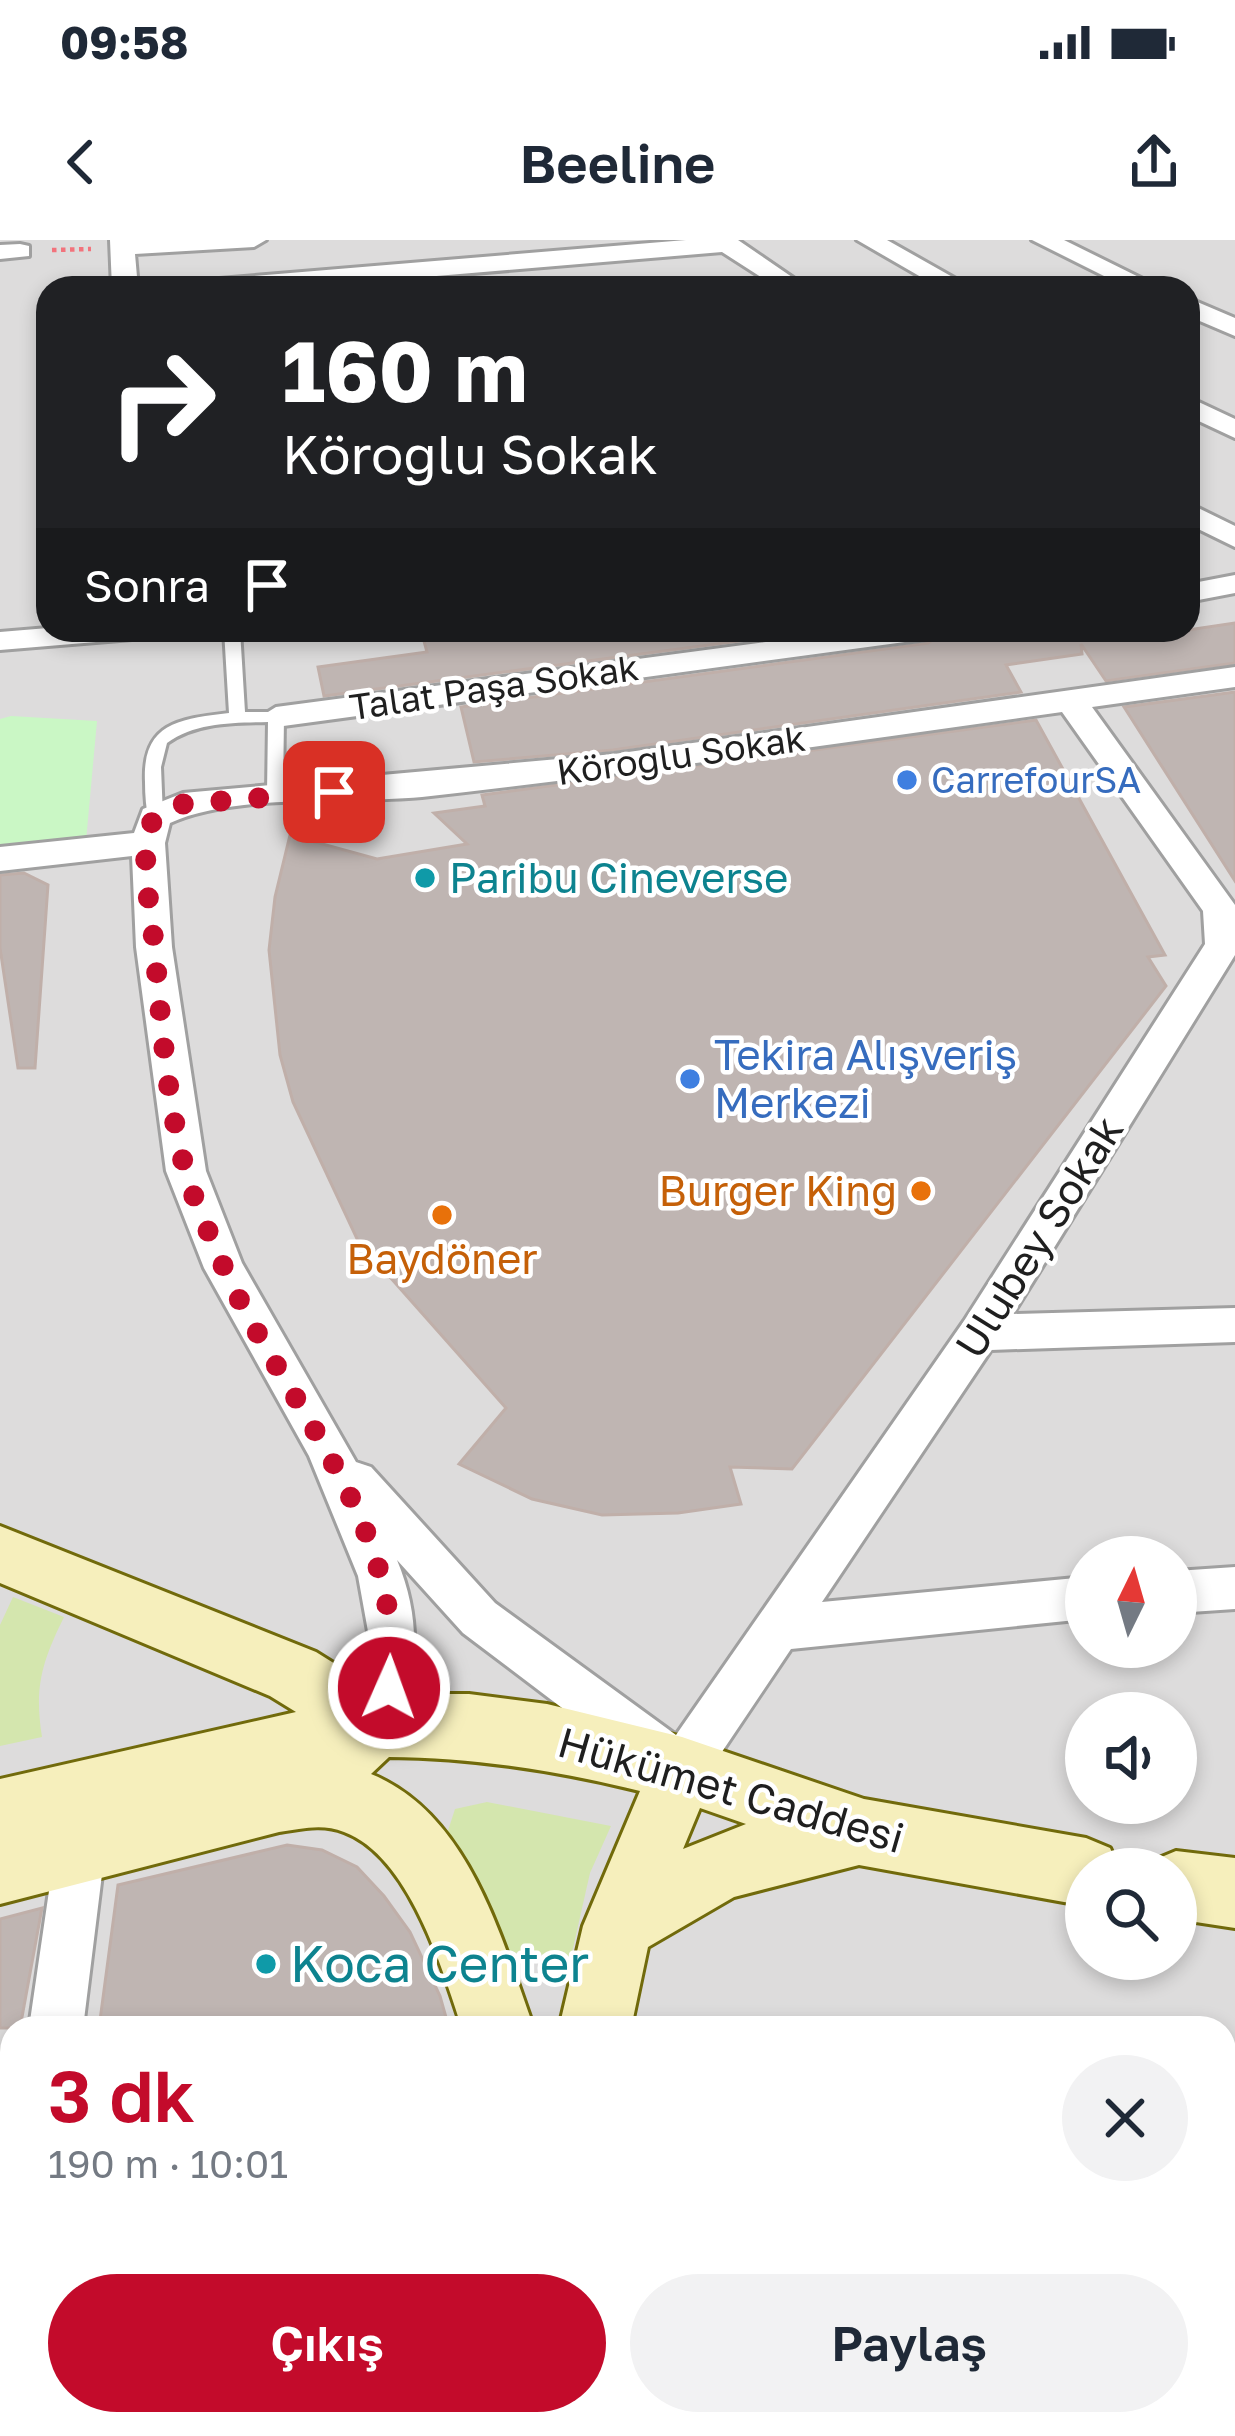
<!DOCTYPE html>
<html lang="tr">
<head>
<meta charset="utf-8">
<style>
	body { margin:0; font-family:"Golos Text",sans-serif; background:#f2f2f3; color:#1f2937; height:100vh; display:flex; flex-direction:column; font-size:45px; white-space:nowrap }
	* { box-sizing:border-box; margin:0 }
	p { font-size:39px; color:#747a83 }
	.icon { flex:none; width:66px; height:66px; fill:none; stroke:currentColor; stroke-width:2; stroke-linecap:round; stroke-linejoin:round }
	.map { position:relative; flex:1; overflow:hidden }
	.details { position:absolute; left:0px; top:1776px; width:1236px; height:420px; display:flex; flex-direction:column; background:#fff; border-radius:36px 36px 0 0; box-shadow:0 6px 18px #0003 }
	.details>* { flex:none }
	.hud { position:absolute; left:36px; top:36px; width:1164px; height:366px; border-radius:36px; box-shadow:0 6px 18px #0003; background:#202124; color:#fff; overflow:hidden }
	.needle { width:78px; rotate:5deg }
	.tools { position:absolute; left:1065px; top:1296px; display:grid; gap:24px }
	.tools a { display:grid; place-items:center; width:132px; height:132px; border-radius:50%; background:#fff; box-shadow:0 6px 18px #0003; font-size:60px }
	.pin { position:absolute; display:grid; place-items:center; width:102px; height:102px; color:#fff; margin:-51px; border-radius:24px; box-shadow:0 6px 18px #0006 }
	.me { position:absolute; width:132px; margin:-66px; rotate:2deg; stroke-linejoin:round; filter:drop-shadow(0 0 9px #0008) }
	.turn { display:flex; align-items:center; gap:42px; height:252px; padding:0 48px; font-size:54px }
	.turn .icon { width:156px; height:156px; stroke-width:2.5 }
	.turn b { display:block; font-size:84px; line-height:102px }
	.then { display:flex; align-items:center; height:114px; padding:0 48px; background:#0003; gap:24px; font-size:45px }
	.round { display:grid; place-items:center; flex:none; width:126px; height:126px; border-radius:63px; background:#f2f2f3 }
	.headline { display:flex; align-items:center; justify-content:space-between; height:204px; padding:0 48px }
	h1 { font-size:72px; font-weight:600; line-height:90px; color:#c30b2b }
	.primary-button { display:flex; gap:24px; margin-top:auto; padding:24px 48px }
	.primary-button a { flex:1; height:138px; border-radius:72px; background:#c30b2b; color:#fff; font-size:48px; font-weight:600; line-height:138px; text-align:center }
	.primary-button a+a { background:#f2f2f3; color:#1f2937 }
	.status { display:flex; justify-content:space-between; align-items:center; height:84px; padding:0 60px; background:#fff; direction:ltr }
	.status svg { height:33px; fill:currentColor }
	header { display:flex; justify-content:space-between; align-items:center; height:156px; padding:0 48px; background:#fff; font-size:54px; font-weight:600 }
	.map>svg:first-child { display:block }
	.residential { fill:#dddcdc; fill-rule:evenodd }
	.grass { fill:#d4e6ae }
	.park { fill:#caf7c5 }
	.building { fill:#bfb5b2; stroke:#c0afa9; stroke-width:3 }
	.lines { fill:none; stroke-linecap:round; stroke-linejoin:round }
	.lane-casing { stroke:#a0a0a0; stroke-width:6 }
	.street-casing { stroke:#a0a0a0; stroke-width:6 }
	.secondary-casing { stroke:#716a0b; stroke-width:6 }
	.path { stroke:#f2737c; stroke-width:4.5; stroke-dasharray:4.5 4.5; stroke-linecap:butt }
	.lane { fill:#fff; fill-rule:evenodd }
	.street { fill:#fff; fill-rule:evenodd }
	.secondary { fill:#f6efbc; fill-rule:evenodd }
	.route { stroke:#c30b2b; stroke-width:21; stroke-dasharray:0 37.8 }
	.shop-dot { fill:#3f7fe0; stroke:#fff; stroke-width:4.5 }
	.culture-dot { fill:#0f9aa8; stroke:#fff; stroke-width:4.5 }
	.food-dot { fill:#e8710a; stroke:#fff; stroke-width:4.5 }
	.labels { text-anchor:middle; stroke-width:9; stroke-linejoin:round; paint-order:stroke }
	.far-street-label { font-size:36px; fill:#1f1f1f; stroke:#fff }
	.far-shop-label { font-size:36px; fill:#366cbe; stroke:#fff; text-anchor:start }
	.culture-label { font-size:42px; fill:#0d838f; stroke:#fff; text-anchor:start }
	.shop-label { font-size:42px; fill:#366cbe; stroke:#fff; text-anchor:start }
	.food-label { font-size:42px; fill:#c56008; stroke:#fff; text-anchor:end }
	.street-label { font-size:42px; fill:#1f1f1f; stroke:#fff }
	.near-culture-label { font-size:51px; fill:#0d838f; stroke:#fff; text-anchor:start }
</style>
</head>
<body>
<div class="status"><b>09:58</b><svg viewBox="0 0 49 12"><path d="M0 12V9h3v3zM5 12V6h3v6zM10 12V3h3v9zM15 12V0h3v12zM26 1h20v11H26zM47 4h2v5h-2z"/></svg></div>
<header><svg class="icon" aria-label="back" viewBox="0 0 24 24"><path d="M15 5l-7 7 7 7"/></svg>Beeline<svg class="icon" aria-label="share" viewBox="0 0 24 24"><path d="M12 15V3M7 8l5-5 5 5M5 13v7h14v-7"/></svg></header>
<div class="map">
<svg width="1235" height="2196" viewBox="0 0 1235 2196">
	<rect width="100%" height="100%" fill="#efeae5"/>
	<path class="residential" d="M 0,0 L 1235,0 L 1235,2196 L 0,2196 ZM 48,48 L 1188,48 L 1188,390 L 48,390 ZM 1086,1317 L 1176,1317 L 1176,1407 L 1086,1407 ZM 1086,1473 L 1176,1473 L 1176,1563 L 1086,1563 ZM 1086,1629 L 1176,1629 L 1176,1719 L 1086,1719 ZM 12,1788 L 1224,1788 L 1224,2184 L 12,2184 Z"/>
	<path class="grass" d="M 13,1357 L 64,1377 C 42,1422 34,1447 42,1497 L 0,1506 L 0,1385 Z
		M 487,1562 L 611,1586 L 590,1633 L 571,1717 L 504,1712 C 491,1670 472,1639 443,1606 L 455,1569 Z"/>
	<path class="park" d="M 11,476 L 97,481 L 86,601 L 0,611 L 0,479 Z"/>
	<path class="building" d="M 1235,383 L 1235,423 L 1106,441 L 1081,404 L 1082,414 L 1006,425 L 1021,452 L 613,510 L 474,522 L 461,467 L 928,403 L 946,390 L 1188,390 Z
		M 421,390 L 822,390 L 324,456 L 318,427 L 427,412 Z
		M 1235,452 L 1235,641 L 1124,467 Z
		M 1036,480 L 1165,715 L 1148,717 L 1166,746 L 792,1229 L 730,1227 L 741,1264 L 678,1273 L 602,1275 L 532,1259 L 459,1224 L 506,1168 L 358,1001 L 293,862 L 280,815 L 269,710 L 275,657 L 290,595 L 377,619 L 467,604 L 434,573 L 485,566 L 482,555 Z
		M 24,633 L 48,645 L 35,828 L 18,828 L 0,708 L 0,635 Z
		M 287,1605 L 322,1610 L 357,1627 L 384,1656 L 410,1692 L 440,1756 L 449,1788 L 99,1788 L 118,1645 Z
		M 42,1668 L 20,1788 L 0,1788 L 0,1679 Z"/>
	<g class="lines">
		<defs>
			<path id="lane" d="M 224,390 L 240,390 L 245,472 L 276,472 L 284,477 L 283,554 L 275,560 L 267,554 L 268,482 C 233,483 196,482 167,503 L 161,527 L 163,577 L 161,581 L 149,581 C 146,569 145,555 145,542 C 142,483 179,479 229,473 Z"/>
			<path id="street" d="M 110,0 L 266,0 L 254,7 L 135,14 L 138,48 L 112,48 Z
				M 686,0 L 738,0 L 808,48 L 778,48 L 722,12 L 295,48 L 194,48 L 207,40 Z
				M 857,0 L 887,0 L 972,48 L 940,48 Z
				M 1032,0 L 1064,0 L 1161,48 L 1128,48 Z
				M 20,4 L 29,6 L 29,16 L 0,19 L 0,5 Z
				M 1188,58 L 1235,78 L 1235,96 L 1188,76 Z
				M 1188,157 L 1235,179 L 1235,198 L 1188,176 Z
				M 1188,263 L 1235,286 L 1235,307 L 1188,284 Z
				M 1235,335 L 1235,353 L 1188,362 L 1188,344 Z
				M 48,388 L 48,390 L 147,390 L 132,399 L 0,410 L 0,392 Z
				M 856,390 L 942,390 L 927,399 L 276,487 L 260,477 L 276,467 Z
				M 1235,427 L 1235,447 L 1092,467 L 1235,665 L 1235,715 L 1013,1074 L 1235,1068 L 1235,1102 L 991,1110 L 822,1362 L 1086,1337 L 1086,1379 L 791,1409 L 699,1546 L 682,1553 L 665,1546 L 463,1393 L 397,1320 C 423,1382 418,1440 392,1501 L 375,1508 L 358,1501 L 351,1485 L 365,1448 L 371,1408 L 358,1336 L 309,1216 L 204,1028 L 166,931 L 136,707 L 132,616 L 0,631 L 0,607 L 134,593 L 143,569 L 183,553 L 614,514 ZM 1062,472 L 1203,671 L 1205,704 L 964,1081 L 676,1495 L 495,1363 L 371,1227 L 356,1222 L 242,1023 L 206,931 L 172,707 L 165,603 L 170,583 C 234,553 349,564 422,557 C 636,533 849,502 1062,472 Z
				M 1235,1327 L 1235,1369 L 1176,1373 L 1176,1331 Z
				M 80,1585 L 98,1592 L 105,1610 L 83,1788 L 29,1788 L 55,1610 L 62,1592 Z
				M 12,2083 L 12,2184 L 32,2184 L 31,2196 L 0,2196 L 0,2088 Z"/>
			<path id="secondary" d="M 0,1286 L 316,1412 L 383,1454 L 469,1454 L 547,1464 L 682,1497 L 864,1559 L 1086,1598 L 1110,1608 L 1119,1629 L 1086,1629 L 1086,1666 L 859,1625 L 734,1657 L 648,1707 L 631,1788 L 559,1788 L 583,1686 L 640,1551 C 555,1530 476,1518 389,1517 L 371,1534 C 469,1574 501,1697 534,1788 L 462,1788 C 442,1728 409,1616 344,1592 C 322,1583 301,1589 279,1592 L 0,1664 L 0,1539 L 296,1472 L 270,1456 L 0,1343 ZM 700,1568 L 746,1584 L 683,1609 Z
				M 1176,1611 L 1235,1618 L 1235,1688 L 1176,1679 L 1176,1629 L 1148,1629 L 1152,1621 Z
				M 433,2184 L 591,2184 L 590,2196 L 432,2196 Z"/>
		</defs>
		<use href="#lane" class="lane-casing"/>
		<use href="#street" class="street-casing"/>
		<use href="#secondary" class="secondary-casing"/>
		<path class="path" d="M 52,10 L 91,9"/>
		<use href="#lane" class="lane"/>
		<use href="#street" class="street"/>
		<use href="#secondary" class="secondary"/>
	</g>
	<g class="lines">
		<path class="route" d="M 334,552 L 183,564 L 154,578 C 137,609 151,668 154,703 C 161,778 166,857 185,929 C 194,961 209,993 222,1023 C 280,1158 410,1290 389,1448"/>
	</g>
	<g class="shop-dot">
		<circle cx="907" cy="540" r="12"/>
		<circle cx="690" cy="839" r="12"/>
	</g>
	<g class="culture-dot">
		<circle cx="425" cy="638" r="12"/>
		<circle cx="266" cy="1724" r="12"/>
	</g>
	<g class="food-dot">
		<circle cx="921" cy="951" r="12"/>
		<circle cx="442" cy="975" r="12"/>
	</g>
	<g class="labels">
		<g class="far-street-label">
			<text transform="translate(494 447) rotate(-8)" y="13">Talat Paşa Sokak</text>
			<text transform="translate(681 515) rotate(-8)" y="13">Köroğlu Sokak</text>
		</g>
		<g class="far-shop-label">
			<text x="931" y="553">CarrefourSA</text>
		</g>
		<g class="culture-label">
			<text x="449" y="653">Paribu Cineverse</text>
		</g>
		<g class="shop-label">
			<text x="714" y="830">Tekira Alışveriş<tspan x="714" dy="48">Merkezi</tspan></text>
		</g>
		<g class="food-label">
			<text x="897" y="966">Burger King</text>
			<text x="442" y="1034" text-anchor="middle">Baydöner</text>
		</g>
		<g class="street-label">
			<text transform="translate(1039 997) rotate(-58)" y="15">Ulubey Sokak</text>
			<text transform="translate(731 1550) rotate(16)" y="15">Hükümet Caddesi</text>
		</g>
		<g class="near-culture-label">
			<text x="290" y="1742">Koca Center</text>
		</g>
	</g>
</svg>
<div class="tools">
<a><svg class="needle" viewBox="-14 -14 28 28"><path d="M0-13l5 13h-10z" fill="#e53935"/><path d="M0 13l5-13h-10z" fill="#747a83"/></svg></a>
<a><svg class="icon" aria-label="sound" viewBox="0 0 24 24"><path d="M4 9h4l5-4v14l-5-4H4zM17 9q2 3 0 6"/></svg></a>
<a><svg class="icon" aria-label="search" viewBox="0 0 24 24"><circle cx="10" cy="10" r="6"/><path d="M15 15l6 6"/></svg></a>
</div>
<div class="pin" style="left:334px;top:552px;background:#d93025"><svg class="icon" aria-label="arrive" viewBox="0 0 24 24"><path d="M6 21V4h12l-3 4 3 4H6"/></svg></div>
<svg class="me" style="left:389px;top:1448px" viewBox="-20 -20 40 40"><circle r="17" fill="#c30b2b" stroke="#fff" stroke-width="3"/><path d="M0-11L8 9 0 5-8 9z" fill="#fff"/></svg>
<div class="hud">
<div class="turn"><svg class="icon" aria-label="right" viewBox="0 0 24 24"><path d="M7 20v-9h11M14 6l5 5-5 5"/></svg><div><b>160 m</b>Köroğlu Sokak</div></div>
<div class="then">Sonra<svg class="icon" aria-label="arrive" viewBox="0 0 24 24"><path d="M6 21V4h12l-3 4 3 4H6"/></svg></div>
</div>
<section class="details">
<div class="headline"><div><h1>3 dk</h1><p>190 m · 10:01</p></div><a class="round"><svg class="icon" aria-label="close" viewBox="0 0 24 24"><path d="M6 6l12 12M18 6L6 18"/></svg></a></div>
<div class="primary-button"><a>Çıkış</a><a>Paylaş</a></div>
</section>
</div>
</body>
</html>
